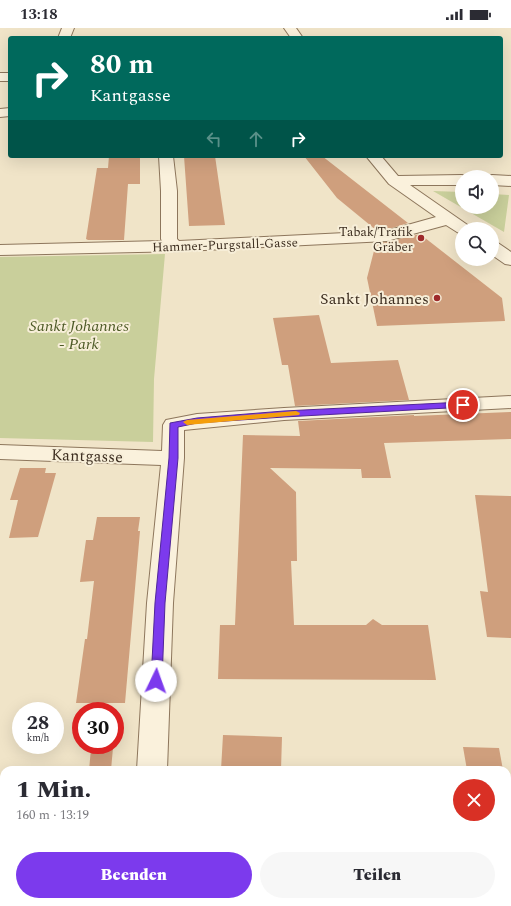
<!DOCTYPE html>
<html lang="de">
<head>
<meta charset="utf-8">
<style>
	body { margin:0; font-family:Spectral,serif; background:#f7f7f7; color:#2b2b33; height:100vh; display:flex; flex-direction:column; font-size:15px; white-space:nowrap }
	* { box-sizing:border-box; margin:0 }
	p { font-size:13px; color:#7c7c81 }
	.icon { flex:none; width:22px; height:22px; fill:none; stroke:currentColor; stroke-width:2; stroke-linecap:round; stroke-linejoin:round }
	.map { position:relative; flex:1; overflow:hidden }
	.drawer { position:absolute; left:0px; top:738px; width:511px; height:140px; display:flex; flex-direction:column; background:#fff; border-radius:12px 12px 0 0; box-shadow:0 4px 16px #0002 }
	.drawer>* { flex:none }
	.banner { position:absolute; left:8px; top:8px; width:495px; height:122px; border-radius:4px; box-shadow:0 4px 16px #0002; background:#00695c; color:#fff; overflow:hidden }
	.tools { position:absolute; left:455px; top:142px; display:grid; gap:8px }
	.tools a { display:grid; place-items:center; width:44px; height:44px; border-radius:50%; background:#fff; box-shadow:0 4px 16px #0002; font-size:20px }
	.speed { position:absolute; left:12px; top:674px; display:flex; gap:8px; font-size:20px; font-weight:700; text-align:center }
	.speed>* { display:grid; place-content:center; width:52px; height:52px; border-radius:50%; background:#fff; box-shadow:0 4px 16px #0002; line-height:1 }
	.speed small { font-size:10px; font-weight:400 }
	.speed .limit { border:6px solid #d22; background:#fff; color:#111 }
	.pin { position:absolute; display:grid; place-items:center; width:34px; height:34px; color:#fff; margin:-17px; border:2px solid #fff; border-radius:50%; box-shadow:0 1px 4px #0007 }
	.me { position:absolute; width:44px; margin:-22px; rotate:3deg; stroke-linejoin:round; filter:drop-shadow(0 0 3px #0008) }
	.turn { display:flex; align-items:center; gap:14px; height:84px; padding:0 16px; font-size:18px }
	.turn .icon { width:52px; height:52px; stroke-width:2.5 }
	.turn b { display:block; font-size:28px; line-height:34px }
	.lanes { display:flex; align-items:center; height:38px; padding:0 16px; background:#0003; justify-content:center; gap:20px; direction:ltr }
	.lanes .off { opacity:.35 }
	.round { display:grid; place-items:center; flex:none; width:42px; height:42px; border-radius:21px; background:#f7f7f7 }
	.overview { display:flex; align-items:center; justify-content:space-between; height:68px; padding:0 16px }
	h1 { font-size:24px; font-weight:800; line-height:30px }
	.primary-button { display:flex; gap:8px; margin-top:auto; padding:8px 16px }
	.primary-button a { flex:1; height:46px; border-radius:24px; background:#7c3aed; color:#fff; font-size:16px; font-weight:800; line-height:46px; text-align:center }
	.primary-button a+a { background:#f7f7f7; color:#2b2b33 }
	.status { display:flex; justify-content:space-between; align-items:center; height:28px; padding:0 20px; background:#fff; direction:ltr }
	.status svg { height:11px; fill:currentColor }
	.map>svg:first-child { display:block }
	.green { fill:#c9cf9b }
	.building { fill:#cf9f7d }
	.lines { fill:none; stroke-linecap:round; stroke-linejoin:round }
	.minor-casing { stroke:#8d765c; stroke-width:2 }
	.minor { fill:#faf1dc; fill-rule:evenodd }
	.route { fill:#7c3aed; stroke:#51269a }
	.slow { fill:#f59e0b }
	.poi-dot { fill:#9e2a2b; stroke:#f7eed8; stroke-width:1.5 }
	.labels { text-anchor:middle; stroke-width:4; stroke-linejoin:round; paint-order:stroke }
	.far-poi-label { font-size:13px; fill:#3d2e20; stroke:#f7eed8; text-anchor:end }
	.far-street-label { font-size:13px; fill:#3d2e20; stroke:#f7eed8 }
	.poi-label { font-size:16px; fill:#3d2e20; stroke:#f7eed8; text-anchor:end }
	.park-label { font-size:16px; font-style:italic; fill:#4d5a26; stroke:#f7eed8 }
	.street-label { font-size:16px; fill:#3d2e20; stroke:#f7eed8 }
</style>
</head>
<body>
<div class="status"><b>13:18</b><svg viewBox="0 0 49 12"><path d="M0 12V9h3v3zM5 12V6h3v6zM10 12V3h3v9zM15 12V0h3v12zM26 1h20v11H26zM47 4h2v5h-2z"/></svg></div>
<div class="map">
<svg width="511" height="878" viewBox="0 0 511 878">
	<rect width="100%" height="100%" fill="#f0e4c8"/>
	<path class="green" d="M 433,163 L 462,164 L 462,179 L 492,179 L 492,166 L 509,167 L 504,204 Z
		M 165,226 L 154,351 L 153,414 L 0,410 L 0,229 Z"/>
	<path class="building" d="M 109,128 L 140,128 L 140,156 L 128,156 L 124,212 L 88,212 L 86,211 L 97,140 L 108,140 Z
		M 184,128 L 215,128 L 225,197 L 189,198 Z
		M 304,128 L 322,128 L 408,195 L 386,202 L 376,202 L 337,170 Z
		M 420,206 L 502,270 L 505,293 L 377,298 L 367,250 L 376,215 L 387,214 Z
		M 319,287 L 331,335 L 398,332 L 409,372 L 295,378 L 288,337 L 282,337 L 273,290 Z
		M 511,384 L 511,411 L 384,415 L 391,450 L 362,450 L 361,441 L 270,440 L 296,464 L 297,533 L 291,533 L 294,597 L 366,597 L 373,591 L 382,597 L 428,597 L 436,652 L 218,651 L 220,597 L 235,597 L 243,407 L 300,408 L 298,393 L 414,387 L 414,388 Z
		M 20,440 L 46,440 L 45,445 L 56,445 L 38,509 L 9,510 L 18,472 L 10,472 Z
		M 475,467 L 511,468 L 511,610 L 487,609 L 480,563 L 488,564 Z
		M 97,489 L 140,489 L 138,503 L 140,503 L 125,675 L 76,675 L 85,611 L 87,611 L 94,553 L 80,554 L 86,512 L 93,512 Z
		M 223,707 L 282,709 L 281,742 L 221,742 Z
		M 463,719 L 499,720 L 503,742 L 467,742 Z
		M 113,720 L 111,742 L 89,742 L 91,721 Z"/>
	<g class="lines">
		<defs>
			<path id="minor" d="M 62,0 L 74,0 L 70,10 L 58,10 Z
				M 284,0 L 296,0 L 303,10 L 291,10 Z
				M 0,45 L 10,45 L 10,53 L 0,53 Z
				M 10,80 L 10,88 L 0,89 L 0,81 Z
				M 159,128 L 173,128 L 177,163 L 177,211 L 179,213 L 386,203 L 436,189 L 389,156 L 366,128 L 381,128 L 398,148 L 462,147 L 467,149 L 462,149 L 462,157 L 410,157 L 469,198 L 471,201 L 462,201 L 462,206 L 457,204 L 446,197 L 387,213 L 184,223 L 0,227 L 0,217 L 162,213 L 161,211 L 161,163 Z
				M 492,147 L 511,148 L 511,158 L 492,157 L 492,149 L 486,149 Z
				M 492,214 L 498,215 L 511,224 L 511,237 L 505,236 L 492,227 Z
				M 511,368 L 511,380 L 284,392 L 184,402 L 184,430 L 173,575 L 167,742 L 137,742 L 147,575 L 161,437 L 0,431 L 0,417 L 162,423 L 163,397 L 166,392 L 197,386 L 284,380 Z
				M 130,874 L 162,874 L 162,878 L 130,878 Z"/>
		</defs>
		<use href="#minor" class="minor-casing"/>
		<use href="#minor" class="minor"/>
	</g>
	<path class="route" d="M 463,374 L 466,375 L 467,377 L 466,379 L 284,389 L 197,395 L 178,399 L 178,430 L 165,575 L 162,653 L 160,656 L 156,658 L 152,656 L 151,653 L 155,575 L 169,430 L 170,395 L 197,390 L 284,383 Z"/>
	<path class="slow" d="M 296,383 L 300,385 L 299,387 L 187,397 L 183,394 L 187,392 Z"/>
	<g class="poi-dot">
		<circle cx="421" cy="210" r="4"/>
		<circle cx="437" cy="270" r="4"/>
	</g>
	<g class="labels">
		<g class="far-poi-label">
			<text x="413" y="208">Tabak/Trafik<tspan x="413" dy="15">Gräber</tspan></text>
		</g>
		<g class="far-street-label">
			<text transform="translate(225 216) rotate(-2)" y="5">Hammer-Purgstall-Gasse</text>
		</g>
		<g class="poi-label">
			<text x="429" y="276">Sankt Johannes</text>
		</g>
		<g class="park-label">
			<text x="79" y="303">Sankt Johannes<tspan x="79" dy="18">- Park</tspan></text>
		</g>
		<g class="street-label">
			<text transform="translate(87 427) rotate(2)" y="6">Kantgasse</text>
		</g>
	</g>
</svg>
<div class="tools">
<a><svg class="icon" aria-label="sound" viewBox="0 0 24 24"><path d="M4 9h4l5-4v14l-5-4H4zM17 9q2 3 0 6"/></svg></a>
<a><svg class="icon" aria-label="search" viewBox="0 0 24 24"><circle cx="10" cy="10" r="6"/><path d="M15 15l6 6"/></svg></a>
</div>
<div class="speed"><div>28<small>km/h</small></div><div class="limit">30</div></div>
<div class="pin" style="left:463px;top:377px;background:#d93025"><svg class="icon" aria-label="arrive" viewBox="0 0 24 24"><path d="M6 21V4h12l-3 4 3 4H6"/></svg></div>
<svg class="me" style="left:156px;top:653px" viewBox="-20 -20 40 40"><circle r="19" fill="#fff"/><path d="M0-13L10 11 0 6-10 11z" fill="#7c3aed"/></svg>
<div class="banner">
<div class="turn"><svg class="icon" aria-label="right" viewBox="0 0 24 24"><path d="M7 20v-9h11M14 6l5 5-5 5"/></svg><div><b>80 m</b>Kantgasse</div></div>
<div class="lanes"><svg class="icon off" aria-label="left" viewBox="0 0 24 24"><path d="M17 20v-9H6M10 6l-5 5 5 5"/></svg><svg class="icon off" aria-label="ahead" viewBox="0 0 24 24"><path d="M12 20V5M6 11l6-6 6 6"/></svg><svg class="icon" aria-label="right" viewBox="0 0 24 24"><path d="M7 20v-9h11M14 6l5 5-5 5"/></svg></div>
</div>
<section class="drawer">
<div class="overview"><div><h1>1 Min.</h1><p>160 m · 13:19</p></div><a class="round" style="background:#d93025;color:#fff"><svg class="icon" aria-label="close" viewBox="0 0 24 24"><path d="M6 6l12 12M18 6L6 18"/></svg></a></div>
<div class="primary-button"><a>Beenden</a><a>Teilen</a></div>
</section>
</div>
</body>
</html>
